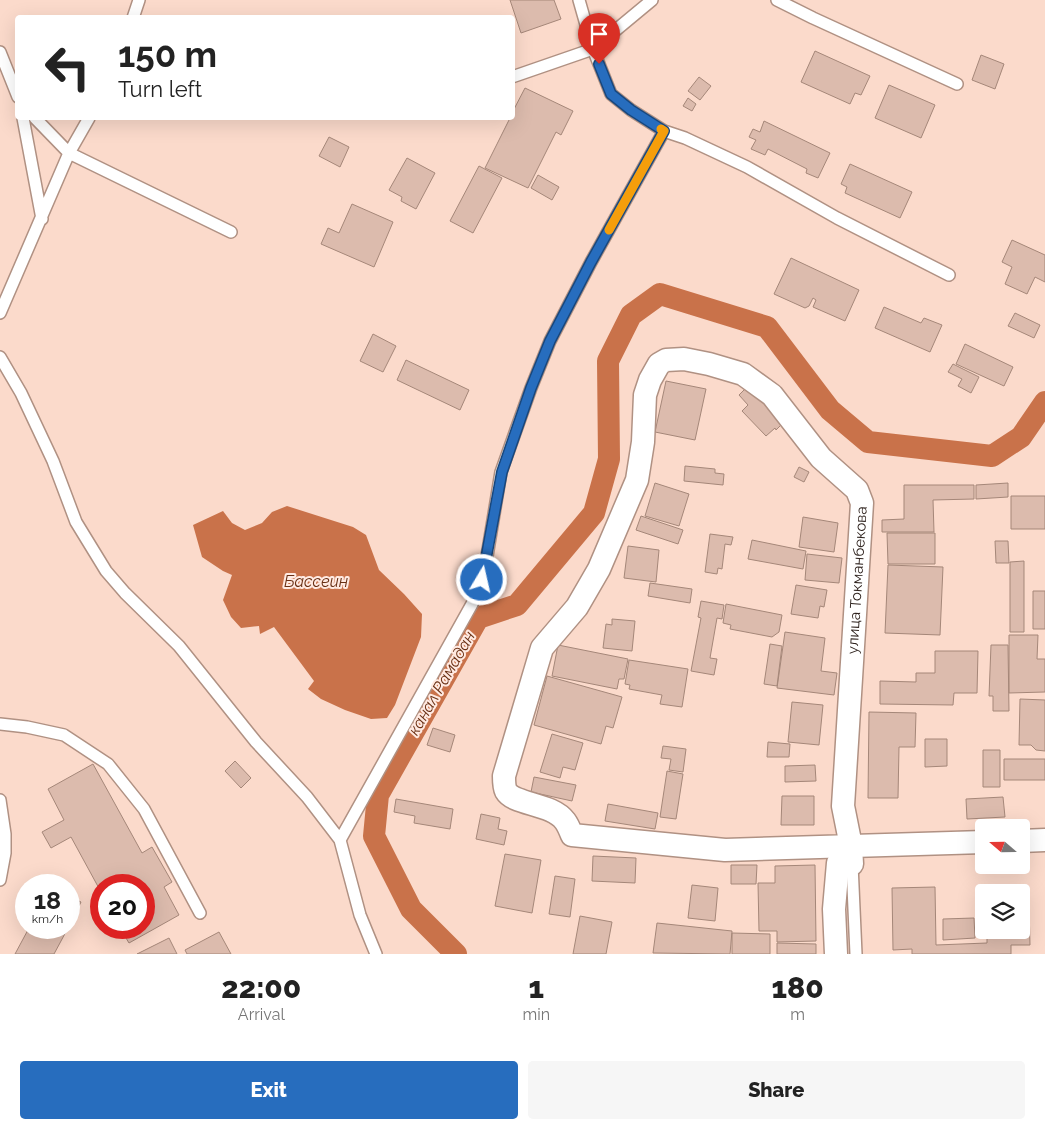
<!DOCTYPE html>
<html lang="en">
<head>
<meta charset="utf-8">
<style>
	body { margin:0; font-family:Raleway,sans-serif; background:#f6f6f6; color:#222; height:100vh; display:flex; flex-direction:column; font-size:19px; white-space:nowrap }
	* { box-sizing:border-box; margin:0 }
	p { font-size:16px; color:#767676 }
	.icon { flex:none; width:28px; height:28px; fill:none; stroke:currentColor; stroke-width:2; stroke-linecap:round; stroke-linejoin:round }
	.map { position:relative; height:954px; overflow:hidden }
	.sheet { display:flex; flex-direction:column; background:#fff; flex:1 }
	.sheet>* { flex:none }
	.hud { position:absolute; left:15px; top:15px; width:500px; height:105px; border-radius:5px; box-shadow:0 5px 20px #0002; background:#fff; color:#222; overflow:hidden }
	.needle { width:32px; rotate:290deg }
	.fabs { position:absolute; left:975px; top:819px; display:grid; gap:10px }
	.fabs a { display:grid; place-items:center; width:55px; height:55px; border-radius:5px; background:#fff; box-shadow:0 5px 20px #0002; font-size:25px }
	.speed { position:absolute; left:15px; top:874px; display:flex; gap:10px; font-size:25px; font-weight:700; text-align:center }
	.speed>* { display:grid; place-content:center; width:65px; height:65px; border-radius:50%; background:#fff; box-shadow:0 5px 20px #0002; line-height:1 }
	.speed small { font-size:12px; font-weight:400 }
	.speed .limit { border:8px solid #d22; background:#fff; color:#111 }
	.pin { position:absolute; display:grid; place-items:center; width:42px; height:42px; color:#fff; margin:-51px -21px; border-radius:50% 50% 50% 0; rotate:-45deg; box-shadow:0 0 5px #0007 }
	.pin .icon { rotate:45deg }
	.me { position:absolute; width:55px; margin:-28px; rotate:9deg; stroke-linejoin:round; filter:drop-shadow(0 0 4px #0008) }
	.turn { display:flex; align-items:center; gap:18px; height:105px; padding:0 20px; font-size:22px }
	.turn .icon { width:65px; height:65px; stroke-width:2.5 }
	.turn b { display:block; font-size:35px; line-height:42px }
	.eta { display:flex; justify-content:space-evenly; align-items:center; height:85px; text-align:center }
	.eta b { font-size:30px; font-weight:800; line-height:35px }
	.primary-button { display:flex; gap:10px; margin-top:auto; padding:10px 20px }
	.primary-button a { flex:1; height:58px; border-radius:5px; background:#276dbe; color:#fff; font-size:20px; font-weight:800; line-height:58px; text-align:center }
	.primary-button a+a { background:#f6f6f6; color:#222 }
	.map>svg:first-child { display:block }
	.water { fill:#c9724a }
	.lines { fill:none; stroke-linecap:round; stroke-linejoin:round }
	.canal { stroke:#c9724a; stroke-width:22 }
	.building { fill:#dcbbad; stroke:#a58779 }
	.service-casing { stroke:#b09183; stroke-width:14 }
	.minor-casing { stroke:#b09183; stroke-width:25 }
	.service { stroke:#fff; stroke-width:11 }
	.minor { stroke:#fff; stroke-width:22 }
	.route-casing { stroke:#19477c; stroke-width:12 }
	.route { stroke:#276dbe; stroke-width:9 }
	.slow { stroke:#f59e0b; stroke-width:9 }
	.labels { text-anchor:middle; stroke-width:4; stroke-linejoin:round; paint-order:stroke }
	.street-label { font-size:15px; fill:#2d211c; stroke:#ffeae2 }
	.water-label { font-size:16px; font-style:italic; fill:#692f13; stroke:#ffeae2 }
</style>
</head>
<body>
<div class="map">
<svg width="1045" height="954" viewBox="0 0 1045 954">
	<rect width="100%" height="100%" fill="#fbdacb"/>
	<path class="water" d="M 287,506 L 353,527 L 366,535 L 379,570 L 404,594 L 422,614 L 421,637 L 395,705 L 387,718 L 371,719 L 345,710 L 321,699 L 308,689 L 314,681 L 274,627 L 260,634 L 259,626 L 241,628 L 231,617 L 223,600 L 232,575 L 223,571 L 202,557 L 193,525 L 223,511 L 232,523 L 245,530 L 262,523 L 272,512 Z"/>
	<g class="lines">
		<path class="canal" d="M 456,954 L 411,909 L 374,836 L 378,795 L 478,618 L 517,605 L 594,513 L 609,459 L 608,361 L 631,315 L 660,294 L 767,327 L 830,410 L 868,442 L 992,456 L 1021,437 L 1045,402"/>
	</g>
	<path class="building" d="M 510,0 L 554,0 L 561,19 L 521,33 Z
		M 815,51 L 870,76 L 861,95 L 855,93 L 850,104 L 801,82 Z
		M 981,55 L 1004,64 L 995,89 L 972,80 Z
		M 699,77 L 711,86 L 700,100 L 688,91 Z
		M 889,85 L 935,105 L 921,138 L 875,118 Z
		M 525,88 L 573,111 L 561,135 L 556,132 L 528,188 L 485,168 L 510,118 L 512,118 L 512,113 Z
		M 688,98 L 696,104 L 692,111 L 683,106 Z
		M 764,121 L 830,153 L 818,178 L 806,173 L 807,169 L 768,149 L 765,155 L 751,149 L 756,140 L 749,137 L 753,129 L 760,132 Z
		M 329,137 L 349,147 L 340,167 L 319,156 Z
		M 407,158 L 435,173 L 416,209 L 401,201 L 402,197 L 389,190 Z
		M 850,164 L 912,192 L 900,218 L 845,193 L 847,187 L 841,184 Z
		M 479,166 L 502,178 L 473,233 L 450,221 Z
		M 538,175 L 559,187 L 552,200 L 531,188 Z
		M 352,204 L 393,222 L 374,267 L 321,244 L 328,228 L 339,233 Z
		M 1012,240 L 1045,255 L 1045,282 L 1035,277 L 1027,294 L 1005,284 L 1012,267 L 1002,262 Z
		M 791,258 L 859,290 L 845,321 L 813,307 L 816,300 L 813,298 L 809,306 L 805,308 L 774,294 Z
		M 884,307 L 921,323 L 924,318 L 942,325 L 930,352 L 875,328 Z
		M 1015,313 L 1040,325 L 1034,338 L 1008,326 Z
		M 373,334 L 396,346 L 383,372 L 360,361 Z
		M 965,344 L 1013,367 L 1004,386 L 956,364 Z
		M 406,360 L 469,390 L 460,410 L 397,380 Z
		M 953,364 L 979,377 L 971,393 L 958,386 L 962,379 L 948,372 Z
		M 666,381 L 706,389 L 695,440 L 655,432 Z
		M 749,385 L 784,422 L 776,430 L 775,428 L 766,436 L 742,411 L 748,405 L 739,395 Z
		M 685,466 L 715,469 L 715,473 L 724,474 L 723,485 L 684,481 Z
		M 799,467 L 809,472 L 804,482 L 794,477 Z
		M 655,483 L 689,494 L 679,526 L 645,516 Z
		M 1008,483 L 1008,497 L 976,499 L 976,485 Z
		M 904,485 L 974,485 L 974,499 L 933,500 L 934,532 L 882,532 L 882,520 L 904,519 Z
		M 1011,496 L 1045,496 L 1045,529 L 1011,529 Z
		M 641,516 L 683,530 L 678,544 L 636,530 Z
		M 803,517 L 838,523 L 834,552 L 799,547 Z
		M 887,533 L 935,533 L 935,564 L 888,564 Z
		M 710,534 L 733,537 L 731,545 L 725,544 L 722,569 L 718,568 L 717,574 L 705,572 Z
		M 752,540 L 806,551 L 803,569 L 748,559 Z
		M 995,541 L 1008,541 L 1009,563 L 996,563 Z
		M 628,546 L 659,550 L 656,582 L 624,578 Z
		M 807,554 L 842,558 L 839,583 L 805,580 Z
		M 1024,561 L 1024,632 L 1010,632 L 1010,562 Z
		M 888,565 L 943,567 L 940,635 L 885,633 Z
		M 650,583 L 692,589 L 690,603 L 648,596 Z
		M 796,585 L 827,590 L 824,607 L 820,606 L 818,618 L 791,614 Z
		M 1033,591 L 1045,591 L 1045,629 L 1033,629 Z
		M 701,601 L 724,605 L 722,619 L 717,618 L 710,658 L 717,659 L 714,675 L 691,671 L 701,618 L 698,617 Z
		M 726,604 L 782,615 L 779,632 L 772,637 L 730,629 L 731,625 L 723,623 Z
		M 612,619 L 635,621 L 632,651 L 603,648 L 606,624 L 612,625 Z
		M 785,632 L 825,638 L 821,671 L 837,673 L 834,695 L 777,688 Z
		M 1009,635 L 1038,635 L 1037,659 L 1045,659 L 1045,692 L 1009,693 Z
		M 770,644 L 782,646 L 777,686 L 764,684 Z
		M 558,645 L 628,659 L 624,679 L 619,679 L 617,689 L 552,676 Z
		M 991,645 L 1008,645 L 1009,711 L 993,711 L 993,696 L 989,696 Z
		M 935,651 L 978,651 L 977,693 L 954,693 L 953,705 L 880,704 L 880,681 L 916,682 L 916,673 L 935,673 Z
		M 629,660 L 688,669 L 682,707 L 660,704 L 662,695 L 629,689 L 630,685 L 625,684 Z
		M 547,676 L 622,697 L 613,728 L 606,726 L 601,744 L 534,725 Z
		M 1020,699 L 1045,700 L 1045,751 L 1036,750 L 1031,745 L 1019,745 Z
		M 792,702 L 823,705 L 819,745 L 788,742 Z
		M 869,712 L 916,713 L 915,747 L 899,747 L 898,798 L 868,798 Z
		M 433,728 L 455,735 L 450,752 L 427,745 Z
		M 552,734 L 583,743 L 575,770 L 563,767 L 560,778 L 540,772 Z
		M 925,739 L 947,739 L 947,766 L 925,767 Z
		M 768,742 L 790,744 L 789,757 L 767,757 Z
		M 663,746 L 686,749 L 683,772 L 669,770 L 671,759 L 661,758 Z
		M 983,750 L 1000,750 L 1000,787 L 983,787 Z
		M 1004,759 L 1045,759 L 1045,780 L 1004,780 Z
		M 235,761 L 251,778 L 241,788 L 225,771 Z
		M 93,764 L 142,853 L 152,847 L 172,882 L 164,887 L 179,915 L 129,943 L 120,928 L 144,928 L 144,885 L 101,885 L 101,892 L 71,837 L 51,848 L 42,832 L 64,820 L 48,789 Z
		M 815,765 L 816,781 L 785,782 L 785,766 Z
		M 667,771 L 683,774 L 676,819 L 660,817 Z
		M 534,777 L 576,785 L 572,801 L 531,792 Z
		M 782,796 L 814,796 L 814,825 L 781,825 Z
		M 1003,797 L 1005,817 L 967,819 L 966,799 Z
		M 396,799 L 453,809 L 450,829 L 414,823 L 415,816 L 394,812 Z
		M 608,804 L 658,813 L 655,829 L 605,821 Z
		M 481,814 L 500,818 L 498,829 L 507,831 L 504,845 L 476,839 Z
		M 505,854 L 541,860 L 532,913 L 495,906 Z
		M 593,856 L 636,858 L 635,883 L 592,881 Z
		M 731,865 L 757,865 L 756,884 L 731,884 Z
		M 815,865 L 816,941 L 777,942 L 777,931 L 759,931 L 758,883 L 775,883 L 775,866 Z
		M 555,876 L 575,879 L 570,917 L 549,914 Z
		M 692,885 L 718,888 L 715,921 L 688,918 Z
		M 935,887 L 936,945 L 987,943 L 987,930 L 1021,930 L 1021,906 L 1029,906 L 1030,945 L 1011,945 L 1011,954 L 912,954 L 912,949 L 893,950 L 892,888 Z
		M 69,896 L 81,902 L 69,926 Z
		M 580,916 L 612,922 L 606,954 L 573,954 Z
		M 974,918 L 975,938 L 943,940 L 943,919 Z
		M 657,923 L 732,931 L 730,954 L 653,953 Z
		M 29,928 L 68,928 L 54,954 L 15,954 Z
		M 219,932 L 231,954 L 187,954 L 185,950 Z
		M 732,933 L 770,934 L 770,954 L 732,954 Z
		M 169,938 L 177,954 L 137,954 Z
		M 777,943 L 816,944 L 816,954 L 777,954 Z"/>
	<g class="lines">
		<defs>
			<path id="service" d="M 579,0 L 593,49 L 611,94 L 631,110 L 664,131 L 685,138 L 747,167 L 837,218 L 949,275
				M 777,0 L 813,18 L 957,84
				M 133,18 L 139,0
				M 0,52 L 18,97
				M 512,77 L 593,49 L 652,0
				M 23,118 L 42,219
				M 35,118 L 69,153 L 231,232
				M 0,313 L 69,153 L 89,118
				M 0,357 L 21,393 L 53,461 L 76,522 L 106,571 L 125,593 L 179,646 L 256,742 L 307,797 L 340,840 L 360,915 L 376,954
				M 0,724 L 27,727 L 64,735 L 108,764 L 144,809 L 200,913
				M 0,800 L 5,834 L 5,853 L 0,880
				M 340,840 L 472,604 L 483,580 L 501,472 L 531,388 L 550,341 L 591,262 L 664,131
				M 852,864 L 856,954"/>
			<g id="minor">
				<path d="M 1021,841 L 1045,840"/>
				<path id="s1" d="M 852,864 L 851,846 L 843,806 L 862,503 L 857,490 L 821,458 L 772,395 L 743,374 L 709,364 L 684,359 L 666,360 L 659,364 L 650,380 L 645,395 L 643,442 L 637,480 L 599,569 L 577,607 L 542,648 L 504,776 C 504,780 504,787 506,791 C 514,805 552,803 565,821 C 568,825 570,830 572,835 L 725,850 L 984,842"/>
				<path d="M 836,954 L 834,909 L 838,863 L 851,846"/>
			</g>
		</defs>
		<use href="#service" class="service-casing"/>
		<use href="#minor" class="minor-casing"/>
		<use href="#service" class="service"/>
		<use href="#minor" class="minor"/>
	</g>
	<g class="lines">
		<defs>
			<path id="route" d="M 482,580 L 502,472 L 531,388 L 550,341 L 591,262 L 664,131 L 631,110 L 611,94 L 599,64"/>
		</defs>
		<use href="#route" class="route-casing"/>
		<use href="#route" class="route"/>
		<path class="slow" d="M 609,230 L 664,131 L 661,129"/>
	</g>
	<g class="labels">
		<g class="street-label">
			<text dy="5" stroke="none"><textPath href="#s1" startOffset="285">улица Токманбекова</textPath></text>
		</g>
		<g class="water-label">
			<text x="316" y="587">Бассеин</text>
			<text transform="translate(441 683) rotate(-60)" y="6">канал Рамадан</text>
		</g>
	</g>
</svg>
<div class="fabs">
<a><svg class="needle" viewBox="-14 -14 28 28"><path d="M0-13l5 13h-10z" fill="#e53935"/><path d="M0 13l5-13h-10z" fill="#767676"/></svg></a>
<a><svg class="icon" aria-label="layers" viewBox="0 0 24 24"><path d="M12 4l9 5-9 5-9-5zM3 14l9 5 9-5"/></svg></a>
</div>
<div class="speed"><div>18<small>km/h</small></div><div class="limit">20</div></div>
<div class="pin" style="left:599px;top:64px;background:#d93025"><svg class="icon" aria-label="arrive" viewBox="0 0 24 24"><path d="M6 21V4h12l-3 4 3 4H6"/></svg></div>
<svg class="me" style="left:482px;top:580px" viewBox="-20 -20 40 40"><circle r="17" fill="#276dbe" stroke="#fff" stroke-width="3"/><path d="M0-11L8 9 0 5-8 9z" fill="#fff"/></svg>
<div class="hud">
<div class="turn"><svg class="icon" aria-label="left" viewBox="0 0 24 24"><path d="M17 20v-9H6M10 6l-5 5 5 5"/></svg><div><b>150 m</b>Turn left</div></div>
</div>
</div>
<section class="sheet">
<div class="eta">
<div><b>22:00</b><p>Arrival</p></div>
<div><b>1</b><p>min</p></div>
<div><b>180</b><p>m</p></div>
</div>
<div class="primary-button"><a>Exit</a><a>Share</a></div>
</section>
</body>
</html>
